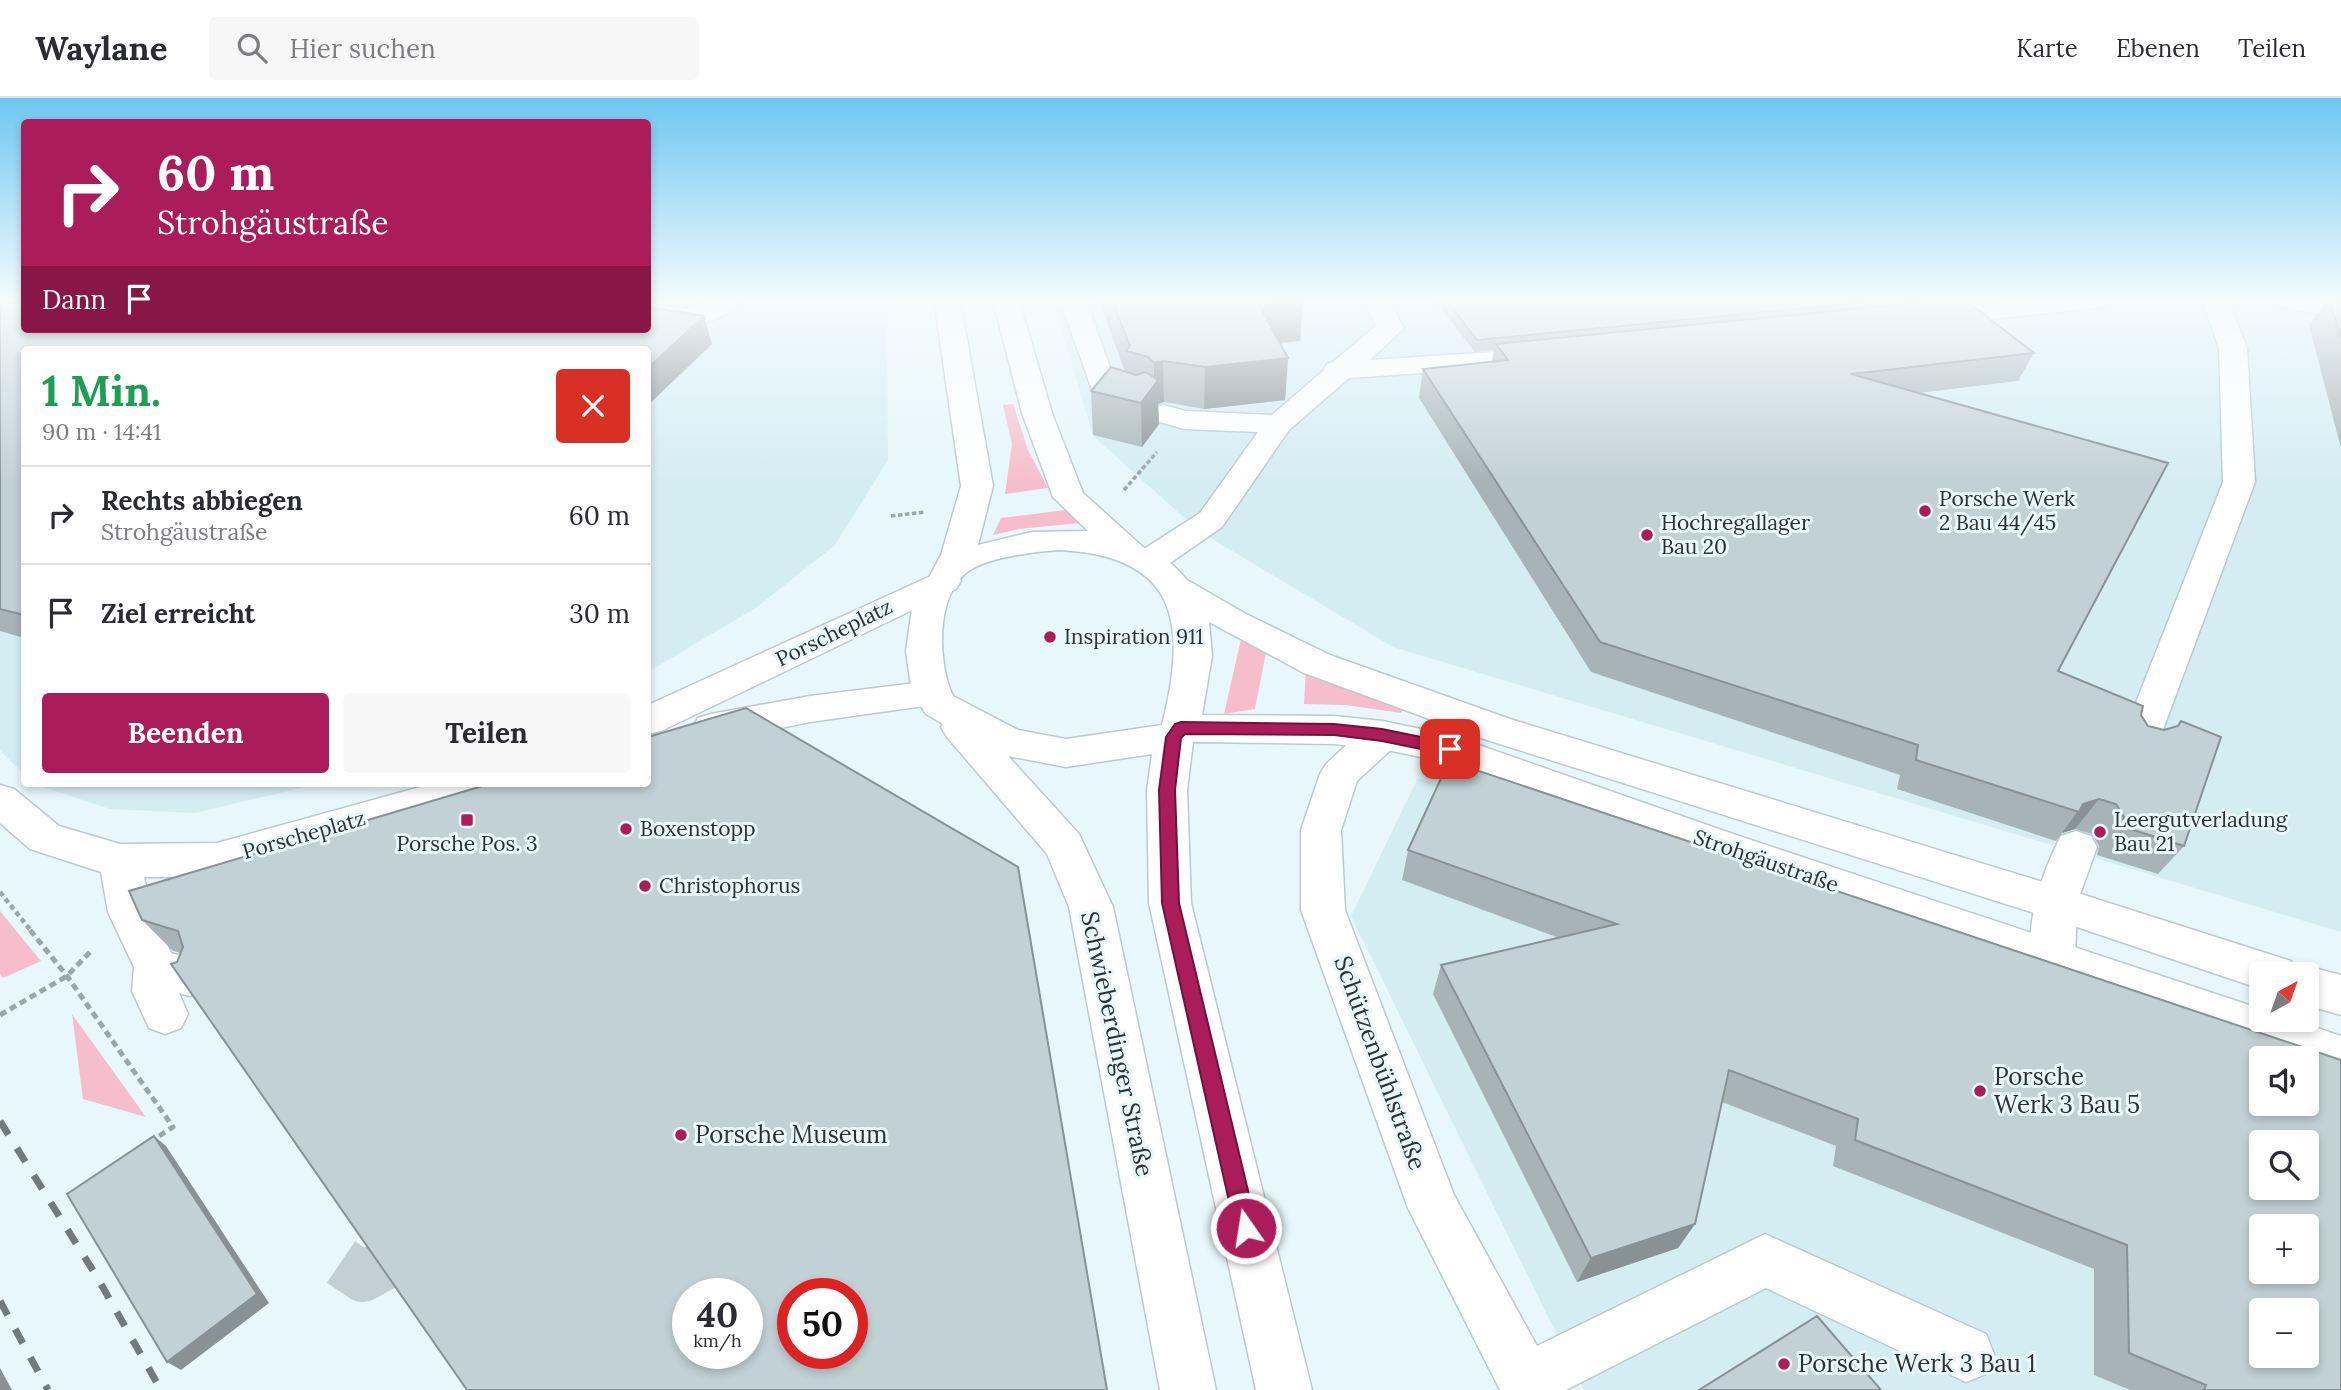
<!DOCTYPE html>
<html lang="de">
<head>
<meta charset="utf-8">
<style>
	body { margin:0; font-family:Lora,serif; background:#f7f7f7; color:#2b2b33; height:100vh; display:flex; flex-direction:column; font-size:26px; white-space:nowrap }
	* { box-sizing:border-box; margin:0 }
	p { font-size:23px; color:#7c7c81 }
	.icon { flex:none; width:38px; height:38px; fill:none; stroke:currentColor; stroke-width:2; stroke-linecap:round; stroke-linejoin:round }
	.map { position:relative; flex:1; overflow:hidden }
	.details { position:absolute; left:21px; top:248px; width:630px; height:441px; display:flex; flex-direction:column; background:#fff; border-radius:7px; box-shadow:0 4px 10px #0003 }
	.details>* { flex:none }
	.hud { position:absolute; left:21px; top:21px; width:630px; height:214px; border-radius:7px; box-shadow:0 4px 10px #0003; background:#ab1d5a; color:#fff; overflow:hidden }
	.needle { width:46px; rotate:40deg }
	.tools { position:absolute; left:2249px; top:864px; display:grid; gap:14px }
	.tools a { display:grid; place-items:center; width:70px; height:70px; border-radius:7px; background:#fff; box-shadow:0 4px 10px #0003; font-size:35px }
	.speed { position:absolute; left:672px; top:1180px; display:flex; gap:14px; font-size:35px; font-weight:700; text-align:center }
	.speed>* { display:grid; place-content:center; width:91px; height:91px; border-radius:50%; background:#fff; box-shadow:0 4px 10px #0003; line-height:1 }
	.speed small { font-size:18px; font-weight:400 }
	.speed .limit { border:10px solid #d22; background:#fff; color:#111 }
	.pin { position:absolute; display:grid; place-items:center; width:60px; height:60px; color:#fff; margin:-30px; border-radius:14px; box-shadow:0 4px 10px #0006 }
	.me { position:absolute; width:77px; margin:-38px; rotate:347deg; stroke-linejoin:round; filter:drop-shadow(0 0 5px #0008) }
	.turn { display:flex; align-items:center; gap:24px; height:147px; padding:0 21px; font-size:32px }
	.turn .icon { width:91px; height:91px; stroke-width:2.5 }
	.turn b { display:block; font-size:49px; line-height:60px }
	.then { display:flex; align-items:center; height:66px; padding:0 21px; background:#0003; gap:14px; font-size:26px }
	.round { display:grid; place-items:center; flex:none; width:74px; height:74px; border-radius:7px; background:#f7f7f7 }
	.summary { display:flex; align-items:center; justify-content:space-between; height:119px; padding:0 21px }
	h1 { font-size:42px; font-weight:800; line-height:52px; color:#1e9e55 }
	.action { display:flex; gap:14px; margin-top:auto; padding:14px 21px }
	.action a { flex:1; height:80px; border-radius:7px; background:#ab1d5a; color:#fff; font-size:28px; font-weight:800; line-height:80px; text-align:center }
	.action a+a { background:#f7f7f7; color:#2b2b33 }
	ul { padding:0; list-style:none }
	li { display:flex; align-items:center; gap:21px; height:98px; padding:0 21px; border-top:2px solid #e1e1e2 }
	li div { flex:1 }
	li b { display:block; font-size:26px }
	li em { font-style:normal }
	header { display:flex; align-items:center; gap:42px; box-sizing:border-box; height:98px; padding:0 35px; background:#fff; border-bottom:2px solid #e1e1e2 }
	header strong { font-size:33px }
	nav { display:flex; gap:38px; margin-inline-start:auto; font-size:24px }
	.search { width:490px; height:63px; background:#f7f7f7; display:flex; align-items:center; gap:18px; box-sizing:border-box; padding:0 24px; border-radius:7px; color:#7c7c81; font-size:26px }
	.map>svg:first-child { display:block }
	.built { fill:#d4edf3; fill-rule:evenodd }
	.green { fill:#f6becd }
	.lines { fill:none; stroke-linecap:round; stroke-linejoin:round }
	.minor-tunnel { stroke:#c2d0d3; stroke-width:50; stroke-dasharray:50 24; stroke-linecap:butt }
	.minor-casing { stroke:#bbcace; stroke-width:3 }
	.major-casing { stroke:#bbcace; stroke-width:3 }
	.path-far2 { stroke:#9aa6a9; stroke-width:3.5; stroke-dasharray:4.5 2.5; stroke-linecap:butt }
	.path-far1 { stroke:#9aa6a9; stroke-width:4.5; stroke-dasharray:5 3.5; stroke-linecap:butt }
	.path { stroke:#9aa6a9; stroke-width:5; stroke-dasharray:7 4.5; stroke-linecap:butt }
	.minor { fill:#fff; fill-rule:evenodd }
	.major { fill:#fff; fill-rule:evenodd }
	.rail { stroke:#717b7d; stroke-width:7; stroke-dasharray:16 16; stroke-linecap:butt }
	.wall { fill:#a7b4b7 }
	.shaded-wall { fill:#889295 }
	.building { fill:#c2d1d5; stroke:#889295; stroke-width:2; fill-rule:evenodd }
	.route { fill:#ab1d5a; stroke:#6f133a; stroke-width:2 }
	.poi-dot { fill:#ab1d5a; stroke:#e7f7fb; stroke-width:2.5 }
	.labels { text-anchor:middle; stroke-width:6; stroke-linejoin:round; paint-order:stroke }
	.poi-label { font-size:21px; fill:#2c3233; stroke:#e7f7fb; text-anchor:start }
	.street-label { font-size:21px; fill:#2c3233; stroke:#e7f7fb }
	.near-street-label { font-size:24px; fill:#2c3233; stroke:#e7f7fb }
	.near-poi-label { font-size:24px; fill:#2c3233; stroke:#e7f7fb; text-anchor:start }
</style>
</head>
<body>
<header>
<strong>Waylane</strong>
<div class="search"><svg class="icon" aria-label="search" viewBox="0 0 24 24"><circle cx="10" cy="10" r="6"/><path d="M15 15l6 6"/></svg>Hier suchen</div>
<nav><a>Karte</a><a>Ebenen</a><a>Teilen</a></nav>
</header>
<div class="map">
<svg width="2341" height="1292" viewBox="0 0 2341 1292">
	<rect width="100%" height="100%" fill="#e7f7fb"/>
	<path class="built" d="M 0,202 L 24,231 L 648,231 L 648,202 L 887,202 L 888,362 L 835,447 L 757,509 L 648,574 L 648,252 L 24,252 L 24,676 L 0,652 Z
		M 1053,202 L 2341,202 L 2341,834 L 1393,549 L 1199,433 L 1093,338 Z
		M 1418,680 L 2261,963 L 2261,1006 L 2306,1006 L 2341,1292 L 1584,1292 L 1351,818 ZM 2261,1045 L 2306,1045 L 2306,1090 L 2261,1090 ZM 2261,1129 L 2306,1129 L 2306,1174 L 2261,1174 ZM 2261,1213 L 2306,1213 L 2306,1258 L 2261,1258 Z
		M 34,686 L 318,686 L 195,715 L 110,711 Z"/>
	<path class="green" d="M 1013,306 L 1028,352 L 1048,390 L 1005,396 L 1012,346 L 1003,307 Z
		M 1066,412 L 1079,425 L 1019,431 L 993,437 L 1001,420 Z
		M 1241,541 L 1266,554 L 1255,611 L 1224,616 Z
		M 1306,572 L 1350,592 L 1404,611 L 1401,615 L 1345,607 L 1304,606 Z
		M 0,813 L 41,863 L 3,880 L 0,876 Z
		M 72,916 L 146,1019 L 83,1001 Z"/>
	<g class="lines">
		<path class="minor-tunnel" d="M 341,1164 L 363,1179 L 427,1143"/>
		<defs>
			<path id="minor" d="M 711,202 L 740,202 C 721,230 677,230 648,223 L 648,207 L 690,211 Z
				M 1060,202 L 1086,202 L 1119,295 L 1148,303 L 1153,309 L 1148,315 L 1138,318 L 1097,306 Z
				M 1363,202 L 1389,202 L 1404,230 L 1370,262 L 1541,251 L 1551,253 L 1555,259 L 1551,265 L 1541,267 L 1349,280 L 1289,332 L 1222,429 L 1160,472 L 1148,475 L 1136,472 L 1131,464 L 1136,456 L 1200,415 L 1258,334 L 1184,331 L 1153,322 L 1148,316 L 1153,310 L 1163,307 L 1186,313 L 1272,317 L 1323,273 L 1327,266 L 1333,264 L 1376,228 Z
				M 2026,202 L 2109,202 L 2105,208 L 2096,210 L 1946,226 L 1937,224 L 1933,218 L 1937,212 L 1946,210 Z
				M 2202,202 L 2228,202 L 2247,250 L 2255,384 L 2158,645 L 2153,655 L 2139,659 L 2125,655 L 2120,645 L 2223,384 L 2219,250 Z
				M 2271,202 L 2341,204 L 2341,220 L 2275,208 Z
				M 944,472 L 956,475 L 961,483 L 956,491 L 661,633 L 648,636 L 648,607 Z
				M 932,583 L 945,587 L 951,596 L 945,605 L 810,624 L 711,644 L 698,640 L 692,630 L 698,620 L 711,616 L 810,598 Z
				M 1382,623 L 1396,627 L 1401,637 L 1396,647 L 1357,683 L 1341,732 L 1345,812 L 1454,1097 L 1537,1248 L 1765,1136 L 1986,1236 L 1994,1256 L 1986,1276 L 1966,1284 L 1766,1190 L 1566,1292 L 1500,1292 L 1408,1110 L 1301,812 L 1301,732 L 1320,676 L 1326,666 L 1368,627 Z
				M 431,686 L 504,686 L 498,697 L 217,779 L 144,779 L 152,814 L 171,855 L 205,865 L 211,879 L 205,893 L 189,898 L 179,895 L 188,916 L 181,930 L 165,936 L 149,930 L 132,893 L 134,869 L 108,814 L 101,774 L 30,751 L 0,725 L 0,687 L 14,691 L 59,728 L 120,746 L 217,745 Z
				M 2076,733 L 2091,738 L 2097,749 L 2077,805 L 2075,861 L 2069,874 L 2053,880 L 2037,874 C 2019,837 2043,772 2061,738 Z"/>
			<path id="major" d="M 934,202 L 960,202 L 993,388 L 978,447 L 1032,434 L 1088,433 L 1053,399 L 1022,315 L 993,202 L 1019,202 L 1052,315 L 1083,395 L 1143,449 L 1173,467 L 1187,482 L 1246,516 L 1330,557 L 1510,621 L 2056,788 L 2275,858 L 2291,863 L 2295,872 L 2306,868 L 2341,877 L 2341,917 L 2306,907 L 2306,877 L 2261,877 L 2261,891 L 2056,822 L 1484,641 L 1304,575 L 1209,524 L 1212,558 L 1202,617 L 1334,618 L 1382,623 L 1450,637 L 1736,737 L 2261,911 L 2261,922 L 2294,922 L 2341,938 L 2341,980 L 2306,968 L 2306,961 L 2285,961 L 1706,759 L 1445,664 L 1382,651 L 1334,646 L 1193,644 L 1187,692 L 1191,805 L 1312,1292 L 1256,1292 L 1149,805 L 1147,692 L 1152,656 L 1066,669 L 1008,658 L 1079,736 L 1113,809 L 1216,1292 L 1160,1292 L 1069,809 L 1047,756 L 947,639 L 941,629 L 943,626 L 926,616 L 920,607 L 910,582 L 906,553 L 912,511 L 941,457 L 961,388 ZM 1059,452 C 1180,458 1187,527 1162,627 L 1066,641 L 1018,632 L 953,598 C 938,566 935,501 966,475 C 985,459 1034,454 1059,452 Z"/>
		</defs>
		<use href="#minor" class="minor-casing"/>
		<use href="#major" class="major-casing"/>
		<path class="path-far2" d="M 1124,392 L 1157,354
			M 891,418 L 925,414"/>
		<path class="path-far1" d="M 0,794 L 32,834"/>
		<path class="path" d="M 30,832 L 67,878 L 173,1029 L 153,1042
			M 0,917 L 67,878 L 92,852"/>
		<use href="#minor" class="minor"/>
		<use href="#major" class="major"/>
		<path class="rail" d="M 0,1023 L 97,1179 L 161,1292
			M 0,1203 L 48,1292"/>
	</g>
	<path class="wall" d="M 0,202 L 712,246 L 648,307 L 648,252 L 24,252 L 24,540 L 0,533 Z
		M 1099,202 L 1303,202 L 1300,243 L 1280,245 L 1288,260 L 1285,302 L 1204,311 L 1164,304 L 1158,306 L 1159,326 L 1142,349 L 1093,337 L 1091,293 L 1125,274 Z
		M 1434,202 L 1921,202 L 1920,204 L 2034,255 L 2018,283 L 1918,295 L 2058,573 L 2141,617 L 2184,748 L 2158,776 L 2097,757 L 2099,748 L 2092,736 L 2075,731 L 2062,735 L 2056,743 L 1897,691 L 1900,677 L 1591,574 L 1419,300 L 1423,271 L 1492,263 L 1494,252 L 1475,254 Z
		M 2327,202 L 2341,202 L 2341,350 L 2309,227 Z
		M 1449,663 L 2341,1292 L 2130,1292 L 2094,1277 L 2094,1171 L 1833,1068 L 1836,1048 L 1722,1004 L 1695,1126 L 1678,1150 L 1577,1184 L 1433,896 L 1441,867 L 1559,840 L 1402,782 L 1408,752 Z
		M 129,793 L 1107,1292 L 177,864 L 181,855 L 173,853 L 142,822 Z"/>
	<path class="shaded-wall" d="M 1303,202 L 1300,243 L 1257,247 L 1259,207 Z
		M 704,218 L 712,246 L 648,307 L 648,270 Z
		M 1288,260 L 1285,302 L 1204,311 L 1205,269 Z
		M 1163,263 L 1164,304 L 1158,306 L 1159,326 L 1142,349 L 1141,305 L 1154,287 L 1154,265 Z
		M 2099,701 L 2075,731 L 2062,735 L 2083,706 Z
		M 154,1038 L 166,1048 L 269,1205 L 181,1272 L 167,1264 Z
		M 1695,1126 L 1678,1150 L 1577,1184 L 1591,1160 Z
		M 0,1270 L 12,1292 L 0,1292 Z"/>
	<path class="building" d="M 0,202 L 24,202 L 24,231 L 648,231 L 648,209 L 704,218 L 648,270 L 648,252 L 24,252 L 24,517 L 0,511 Z
		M 1112,202 L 1303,202 L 1259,207 L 1288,260 L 1205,269 L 1163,263 L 1154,265 L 1148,259 L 1126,253 L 1130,248 Z
		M 1446,202 L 1887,202 L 1477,242 Z
		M 1946,202 L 1965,202 L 2034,255 L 1851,276 L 2168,365 L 2058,573 L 2143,608 L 2141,617 L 2148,628 L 2164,632 L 2178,628 L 2181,623 L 2221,639 L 2184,748 L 2121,728 L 2124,719 L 2116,706 L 2099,701 L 2083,706 L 2079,714 L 1916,662 L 1918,647 L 1600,544 L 1423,271 L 1508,262 L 1496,246 Z
		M 2330,202 L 2341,202 L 2341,240 Z
		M 1111,269 L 1136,277 L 1146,274 L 1158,282 L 1141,305 L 1091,293 Z
		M 746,610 L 1018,769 L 1107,1292 L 467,1292 L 171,866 L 177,864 L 183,849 L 178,833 L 142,822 L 129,793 L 489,686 L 648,686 L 648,639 ZM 688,1195 L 747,1195 L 747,1255 L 688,1255 ZM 793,1195 L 852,1195 L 852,1255 L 793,1255 Z
		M 1449,663 L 2341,962 L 2341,1292 L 2204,1292 L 2206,1287 L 2129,1255 L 2127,1147 L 1855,1042 L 1858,1021 L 1729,972 L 1695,1126 L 1591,1160 L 1441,867 L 1617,826 L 1408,752 ZM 2261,961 L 2306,961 L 2306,1006 L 2261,1006 ZM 2261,1045 L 2306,1045 L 2306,1090 L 2261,1090 ZM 2261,1129 L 2306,1129 L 2306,1174 L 2261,1174 ZM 2261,1213 L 2306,1213 L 2306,1258 L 2261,1258 Z
		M 154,1038 L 257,1196 L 167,1264 L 67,1096 Z
		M 1817,1218 L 1881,1292 L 1699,1292 Z"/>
	<linearGradient id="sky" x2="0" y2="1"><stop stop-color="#6dc6f1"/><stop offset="0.53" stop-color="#f4fbfd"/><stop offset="1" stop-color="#f4fbfd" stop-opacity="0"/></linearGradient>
	<rect width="2341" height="382" fill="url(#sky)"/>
	<path class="route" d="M 1181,624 L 1334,626 L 1382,631 L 1450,645 L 1458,651 L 1450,657 L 1382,643 L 1334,637 L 1185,636 L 1181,640 L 1175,692 L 1179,805 L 1257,1130 L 1253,1137 L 1246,1140 L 1238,1137 L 1235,1130 L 1162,805 L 1159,692 L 1166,639 L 1175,626 Z"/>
	<g class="poi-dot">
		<circle cx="1925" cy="413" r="7"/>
		<circle cx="1647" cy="437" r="7"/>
		<circle cx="1050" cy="539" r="7"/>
		<rect x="460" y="715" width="14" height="14" rx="3.5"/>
		<circle cx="626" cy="731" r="7"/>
		<circle cx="2100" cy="734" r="7"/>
		<circle cx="645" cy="788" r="7"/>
		<circle cx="1980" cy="993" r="7"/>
		<circle cx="681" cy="1037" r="7"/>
		<circle cx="1784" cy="1266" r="7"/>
	</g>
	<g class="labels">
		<g class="poi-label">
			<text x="1939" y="408">Porsche Werk<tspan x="1939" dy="24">2 Bau 44/45</tspan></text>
			<text x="1661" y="432">Hochregallager<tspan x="1661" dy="24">Bau 20</tspan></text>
			<text x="1064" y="546">Inspiration 911</text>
			<text x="2114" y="729">Leergutverladung<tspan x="2114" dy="24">Bau 21</tspan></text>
			<text x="640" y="738">Boxenstopp</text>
			<text x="467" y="753" text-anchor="middle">Porsche Pos. 3</text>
			<text x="659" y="795">Christophorus</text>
		</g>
		<g class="street-label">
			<text transform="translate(834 535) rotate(-26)" y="7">Porscheplatz</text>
			<text transform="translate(304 737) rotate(-16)" y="7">Porscheplatz</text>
			<text transform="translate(1766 763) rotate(19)" y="7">Strohgäustraße</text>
		</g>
		<g class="near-street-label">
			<text transform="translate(1117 946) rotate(78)" y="8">Schwieberdinger Straße</text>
			<text transform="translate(1380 965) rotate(70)" y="8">Schützenbühlstraße</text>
		</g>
		<g class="near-poi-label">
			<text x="1994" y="987">Porsche<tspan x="1994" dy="28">Werk 3 Bau 5</tspan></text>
			<text x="695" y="1045">Porsche Museum</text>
			<text x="1798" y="1274">Porsche Werk 3 Bau 1</text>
		</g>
	</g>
</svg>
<div class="tools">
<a><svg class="needle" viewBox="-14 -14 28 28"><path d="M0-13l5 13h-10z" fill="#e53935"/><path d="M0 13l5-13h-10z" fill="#7c7c81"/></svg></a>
<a><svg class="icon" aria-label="sound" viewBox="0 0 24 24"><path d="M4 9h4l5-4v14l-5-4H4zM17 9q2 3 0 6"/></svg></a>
<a><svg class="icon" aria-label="search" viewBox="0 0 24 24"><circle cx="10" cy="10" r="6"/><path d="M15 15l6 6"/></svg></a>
<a>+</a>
<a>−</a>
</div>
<div class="speed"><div>40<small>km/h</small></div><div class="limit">50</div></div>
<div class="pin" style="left:1450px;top:651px;background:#d93025"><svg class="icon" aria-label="arrive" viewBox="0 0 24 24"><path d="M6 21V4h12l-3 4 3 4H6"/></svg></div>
<svg class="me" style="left:1246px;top:1130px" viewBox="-20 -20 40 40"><circle r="17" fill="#ab1d5a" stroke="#fff" stroke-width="3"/><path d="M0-11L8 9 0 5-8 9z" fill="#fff"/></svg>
<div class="hud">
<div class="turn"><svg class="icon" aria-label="right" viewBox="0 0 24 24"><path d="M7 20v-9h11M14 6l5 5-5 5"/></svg><div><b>60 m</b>Strohgäustraße</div></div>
<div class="then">Dann<svg class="icon" aria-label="arrive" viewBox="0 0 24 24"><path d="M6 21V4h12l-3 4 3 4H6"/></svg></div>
</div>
<section class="details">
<div class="summary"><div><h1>1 Min.</h1><p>90 m · 14:41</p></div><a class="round" style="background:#d93025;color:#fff"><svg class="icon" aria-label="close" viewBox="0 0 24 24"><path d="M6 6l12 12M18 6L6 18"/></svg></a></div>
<ul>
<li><svg class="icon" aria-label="right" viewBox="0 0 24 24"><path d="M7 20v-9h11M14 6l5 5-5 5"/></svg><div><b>Rechts abbiegen</b><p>Strohgäustraße</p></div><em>60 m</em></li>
<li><svg class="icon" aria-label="arrive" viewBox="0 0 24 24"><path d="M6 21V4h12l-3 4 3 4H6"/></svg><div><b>Ziel erreicht</b></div><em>30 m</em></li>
</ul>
<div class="action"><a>Beenden</a><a>Teilen</a></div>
</section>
</div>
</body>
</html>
